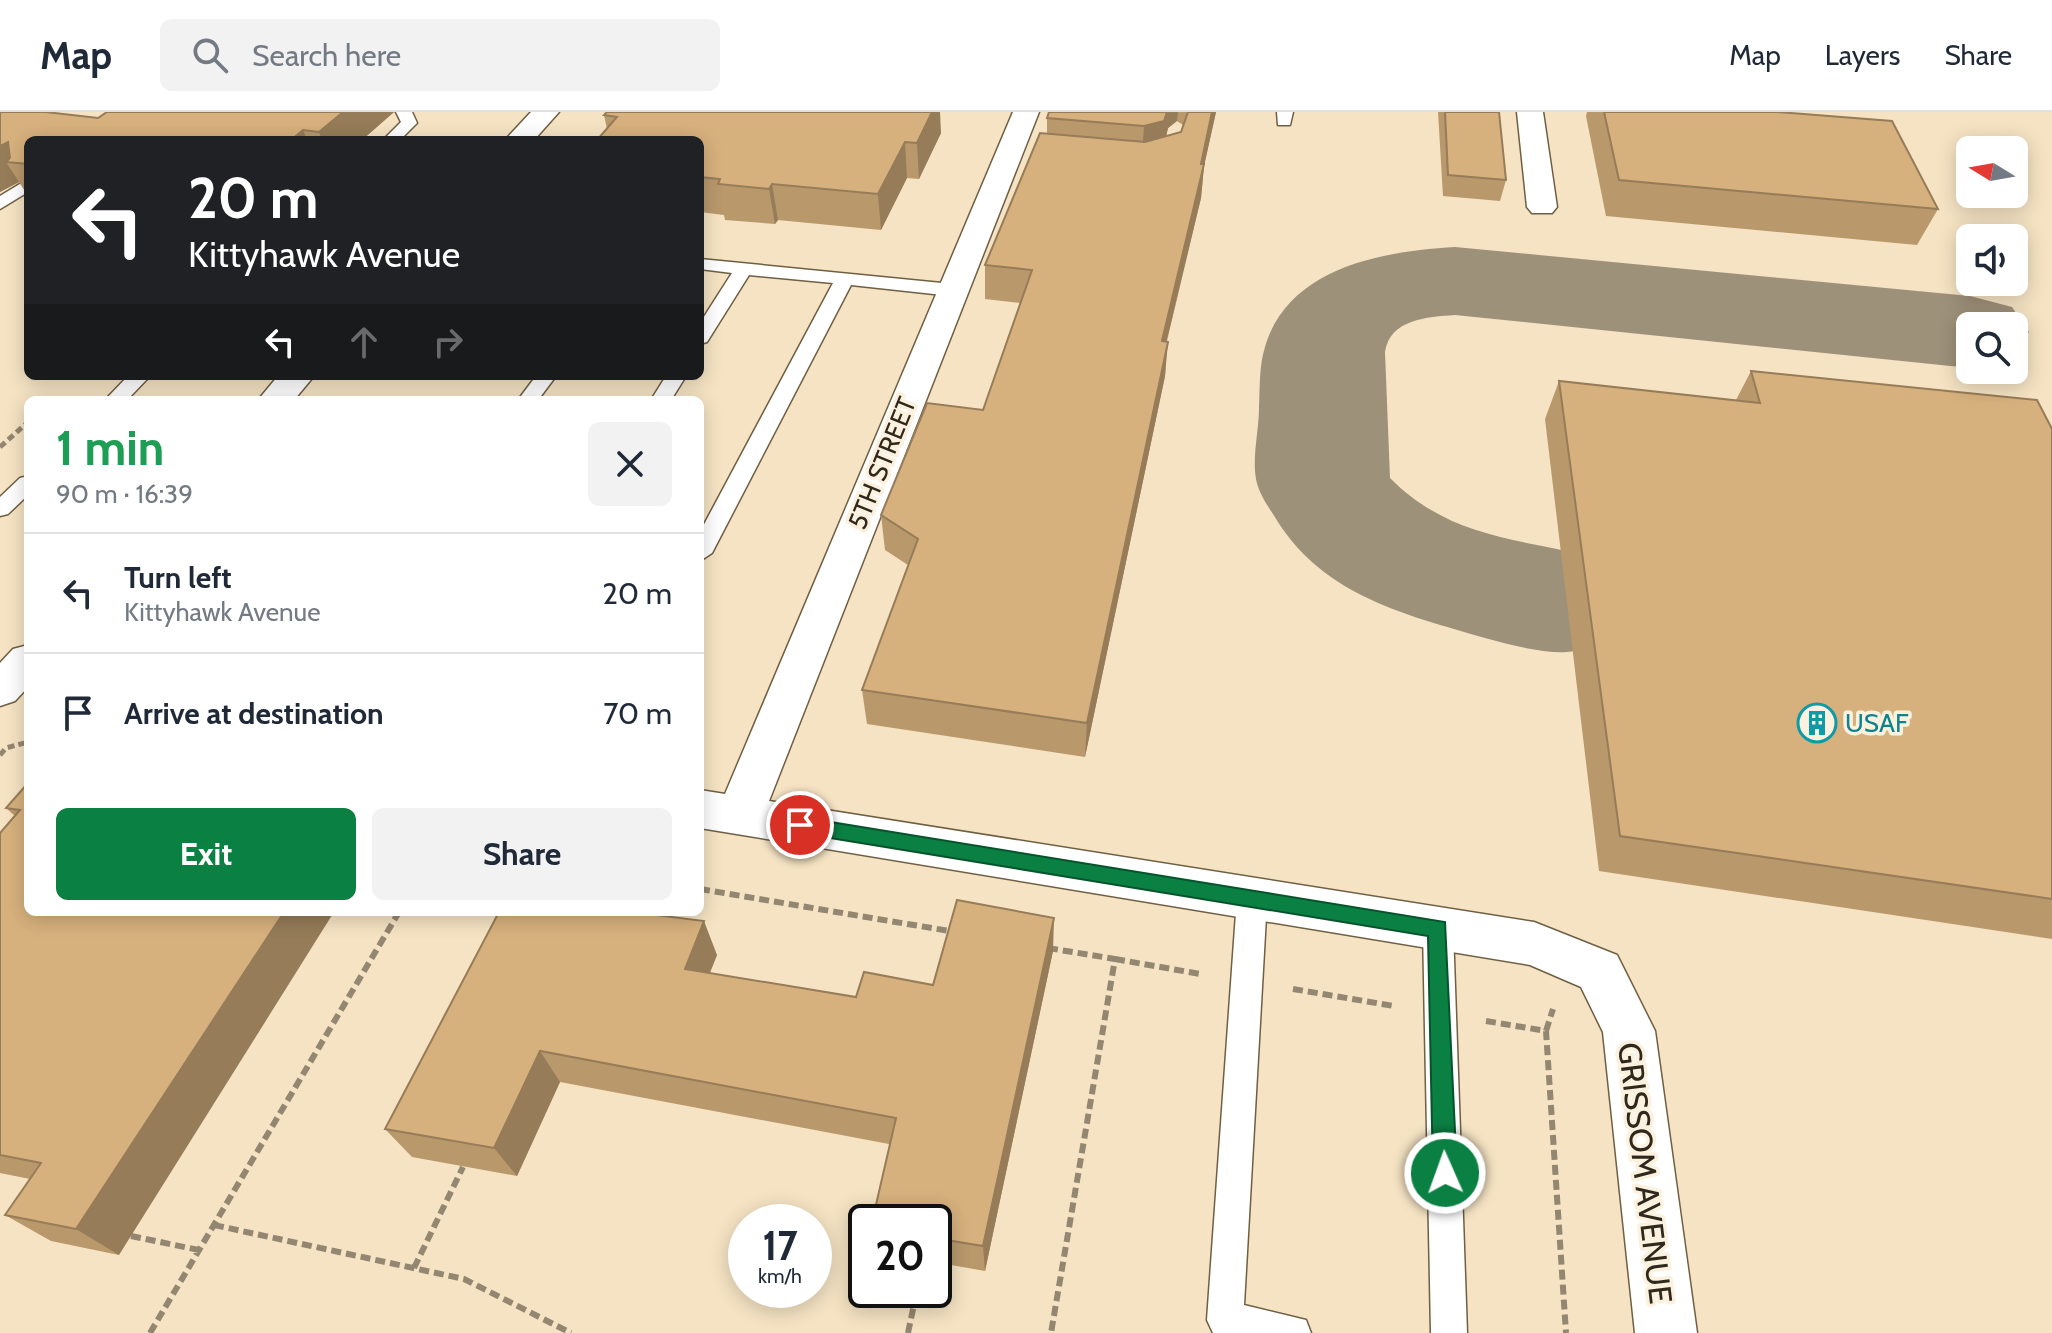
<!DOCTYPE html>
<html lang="en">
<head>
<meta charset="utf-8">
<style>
	body { margin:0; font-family:Cabin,sans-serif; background:#f2f2f3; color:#1f2937; height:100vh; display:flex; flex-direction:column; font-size:30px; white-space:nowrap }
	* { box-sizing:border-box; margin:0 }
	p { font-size:26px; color:#747a83 }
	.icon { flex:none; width:44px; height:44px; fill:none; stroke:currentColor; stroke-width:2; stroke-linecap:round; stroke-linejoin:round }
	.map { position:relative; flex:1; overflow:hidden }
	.drawer { position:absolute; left:24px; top:284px; width:680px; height:520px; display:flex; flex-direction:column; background:#fff; border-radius:12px; box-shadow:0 4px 20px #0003 }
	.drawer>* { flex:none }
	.top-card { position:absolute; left:24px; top:24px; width:680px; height:244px; border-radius:12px; box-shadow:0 4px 20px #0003; background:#202124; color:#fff; overflow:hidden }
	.needle { width:52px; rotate:281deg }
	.fabs { position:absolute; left:1956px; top:24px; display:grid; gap:16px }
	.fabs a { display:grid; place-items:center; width:72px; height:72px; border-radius:12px; background:#fff; box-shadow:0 4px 20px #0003; font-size:40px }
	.speed { position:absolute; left:728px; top:1092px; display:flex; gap:16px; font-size:40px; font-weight:700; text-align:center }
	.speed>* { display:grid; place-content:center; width:104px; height:104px; border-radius:50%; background:#fff; box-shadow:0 4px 20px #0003; line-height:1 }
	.speed small { font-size:20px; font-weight:400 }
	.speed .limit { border:4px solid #111; border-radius:12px; background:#fff; color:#111 }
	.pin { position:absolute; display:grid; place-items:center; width:68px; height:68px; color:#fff; margin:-34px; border:4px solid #fff; border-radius:50%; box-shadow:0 2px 8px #0007 }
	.me { position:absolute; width:88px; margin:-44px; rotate:358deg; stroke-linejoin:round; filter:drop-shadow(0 0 6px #0008) }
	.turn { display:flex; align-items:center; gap:28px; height:168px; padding:0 32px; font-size:36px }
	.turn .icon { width:104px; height:104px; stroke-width:2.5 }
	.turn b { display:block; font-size:56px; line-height:68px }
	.lanes { display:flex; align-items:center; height:76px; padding:0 32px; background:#0003; justify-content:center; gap:40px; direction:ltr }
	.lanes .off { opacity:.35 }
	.round { display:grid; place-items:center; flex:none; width:84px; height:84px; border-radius:12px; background:#f2f2f3 }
	.head { display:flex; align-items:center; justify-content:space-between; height:136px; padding:0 32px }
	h1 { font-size:48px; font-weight:700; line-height:60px; color:#1e9e55 }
	.cta { display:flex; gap:16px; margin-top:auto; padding:16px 32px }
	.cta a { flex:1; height:92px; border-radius:12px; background:#0b8043; color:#fff; font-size:32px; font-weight:700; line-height:92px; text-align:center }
	.cta a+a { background:#f2f2f3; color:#1f2937 }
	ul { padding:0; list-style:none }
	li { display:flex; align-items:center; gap:24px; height:120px; padding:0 32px; border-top:2px solid #e0e1e3 }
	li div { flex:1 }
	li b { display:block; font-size:30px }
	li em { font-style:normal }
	header { display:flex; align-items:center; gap:48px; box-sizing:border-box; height:112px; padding:0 40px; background:#fff; border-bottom:2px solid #e0e1e3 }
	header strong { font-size:38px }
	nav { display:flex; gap:44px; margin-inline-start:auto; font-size:28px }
	.search { width:560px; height:72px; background:#f2f2f3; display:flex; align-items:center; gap:20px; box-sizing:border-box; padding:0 28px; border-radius:12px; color:#747a83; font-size:30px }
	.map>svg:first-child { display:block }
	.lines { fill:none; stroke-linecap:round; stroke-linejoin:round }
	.taxiway { fill:#9e917a; fill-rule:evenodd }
	.service-casing { stroke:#6f5f43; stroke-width:3 }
	.minor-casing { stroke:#6f5f43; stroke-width:3 }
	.path-far1 { stroke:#948771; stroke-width:5; stroke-dasharray:7 4; stroke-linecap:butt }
	.path { stroke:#948771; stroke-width:6; stroke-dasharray:10 5; stroke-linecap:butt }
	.service { fill:#fff; fill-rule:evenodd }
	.minor { fill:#fff; fill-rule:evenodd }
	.wall { fill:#b9986c; fill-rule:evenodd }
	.shaded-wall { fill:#967c58 }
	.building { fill:#d7b17d; stroke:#967c58; stroke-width:2 }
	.route { fill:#0b8043; stroke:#07532c; stroke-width:2 }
	.labels { text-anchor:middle; stroke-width:7; stroke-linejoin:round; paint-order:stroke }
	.street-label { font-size:26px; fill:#2f281c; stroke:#fcf1de }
	.culture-label { font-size:26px; fill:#0d838f; stroke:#fcf1de; text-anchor:start }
	.near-street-label { font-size:32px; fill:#2f281c; stroke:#fcf1de }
</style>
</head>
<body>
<header>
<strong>Map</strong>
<div class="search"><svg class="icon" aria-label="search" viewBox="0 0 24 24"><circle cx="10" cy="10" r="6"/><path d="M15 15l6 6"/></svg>Search here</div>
<nav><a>Map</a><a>Layers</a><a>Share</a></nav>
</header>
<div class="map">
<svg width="2052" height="1221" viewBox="0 0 2052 1221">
	<rect width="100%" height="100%" fill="#f5e3c3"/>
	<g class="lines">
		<path class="taxiway" d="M 1455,135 L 1970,184 L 2012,195 L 2029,220 L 2014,242 L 2014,214 L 1970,214 L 1970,256 L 1455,203 C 1427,205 1390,207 1385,240 L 1390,366 C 1455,432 1535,427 1619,451 L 1641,488 L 1619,525 C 1603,529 1583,539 1567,540 C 1535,542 1485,526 1454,517 C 1385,497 1319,474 1278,410 C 1270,397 1259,383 1256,367 C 1252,344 1259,319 1259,295 C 1260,275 1259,254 1265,235 C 1288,155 1384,139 1455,135 Z"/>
		<defs>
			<path id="service" d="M 396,0 L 412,0 L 417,11 L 400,28 L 383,28 L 401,10 Z
				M 1277,0 L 1293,0 L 1290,13 L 1278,13 Z
				M 28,67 L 28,80 L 0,97 L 0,84 Z
				M 700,147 L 952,172 L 961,178 L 952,184 L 851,173 L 712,441 L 700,449 L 700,420 L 833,171 L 749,163 L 707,230 L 700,232 L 700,211 L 732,161 L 700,157 Z
				M 128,264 L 150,264 L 127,288 L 105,288 Z
				M 536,264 L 556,264 L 538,288 L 518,288 Z
				M 666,264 L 686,264 L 671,288 L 651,288 Z
				M 28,364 L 28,383 L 8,402 L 0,404 L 0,385 L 20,366 Z
				M 1252,775 L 1262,778 L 1267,787 L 1244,1193 L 1306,1208 L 1311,1221 L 1213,1221 L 1207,1208 L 1237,787 L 1242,778 Z
				M 1438,804 L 1448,808 L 1453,817 L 1467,1221 L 1431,1221 L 1423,817 L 1428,808 Z"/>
			<path id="minor" d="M 531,0 L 559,0 L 534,28 L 505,28 Z
				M 1013,0 L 1039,0 L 769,689 L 1534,810 L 1617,843 L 1655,919 L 1697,1221 L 1635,1221 L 1603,920 L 1581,875 L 1530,853 L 700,716 L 700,678 L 725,682 Z
				M 1517,0 L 1543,0 L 1557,95 L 1552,101 L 1532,101 L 1527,95 Z
				M 278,264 L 314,264 L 294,288 L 258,288 Z
				M 28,533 L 28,575 L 15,589 L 0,594 L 0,551 L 13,537 Z"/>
		</defs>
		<use href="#service" class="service-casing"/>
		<use href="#minor" class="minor-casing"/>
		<path class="path-far1" d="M 0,335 L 28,310
			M 0,643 L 6,636 L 28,630"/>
		<path class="path" d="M 700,777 L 955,820
			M 1048,836 L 1115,847 L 1051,1221
			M 1115,847 L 1200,862
			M 1293,877 L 1394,894
			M 1486,909 L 1546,919 L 1566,1221
			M 1546,919 L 1553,897
			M 214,1113 L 464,1167 L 571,1221
			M 131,1124 L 199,1138
			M 414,1156 L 463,1055
			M 150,1221 L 399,800
			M 908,1221 L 917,1178"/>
		<use href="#service" class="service"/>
		<use href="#minor" class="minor"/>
	</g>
	<path class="wall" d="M 0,0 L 98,6 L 394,0 L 362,28 L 28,28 L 28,84 L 19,70 L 0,80 Z
		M 1049,0 L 1216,0 L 1204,54 L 1201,86 L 1167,229 L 1165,264 L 1085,645 L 867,612 L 862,578 L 908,453 L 885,438 L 881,403 L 983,298 L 1021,191 L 985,187 L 985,153 L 1047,22 L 1047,6 ZM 1177,9 L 1183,13 L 1181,20 L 1166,24 L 1168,16 Z
		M 1438,0 L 1499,0 L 1506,68 L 1500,89 L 1443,84 Z
		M 1587,0 L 1778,0 L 1938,97 L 1917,133 L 1606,104 L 1586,4 Z
		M 604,3 L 941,21 L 919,67 L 907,66 L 881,118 L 778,108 L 775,112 L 725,108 L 724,103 L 700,100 L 700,28 L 607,17 Z
		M 1751,259 L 2052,317 L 2052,827 L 1599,759 L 1545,307 L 1559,269 L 1736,288 Z
		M 28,671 L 119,1143 L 51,1129 L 5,1103 L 30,1067 L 0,1061 L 0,721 L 15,704 L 6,696 Z
		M 637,801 L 717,843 L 710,861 L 856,885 L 933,873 L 1053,839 L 985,1159 L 934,1150 L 934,1110 L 889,1032 L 560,970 L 517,1064 L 412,1045 L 385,1017 Z"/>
	<path class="shaded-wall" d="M 343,0 L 394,0 L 362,28 L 322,28 L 319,20 Z
		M 928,0 L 940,0 L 941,21 L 919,67 L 917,31 Z
		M 1167,0 L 1178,0 L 1177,9 L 1168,16 L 1162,42 L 1142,47 L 1144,14 Z
		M 1212,0 L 1216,0 L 1204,54 L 1201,86 L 1158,264 L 1162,229 Z
		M 303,18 L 307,28 L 291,28 Z
		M 8,30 L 21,51 L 6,50 L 19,70 L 0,80 L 0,34 Z
		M 905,30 L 907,66 L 881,118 L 878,82 Z
		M 772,72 L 778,108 L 775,112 L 769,77 Z
		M 1168,230 L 1165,264 L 1085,645 L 1087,611 Z
		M 284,800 L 334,800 L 119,1143 L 76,1117 Z
		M 1054,806 L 1053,839 L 985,1159 L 983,1134 Z
		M 704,809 L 717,843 L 698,889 L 685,857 Z
		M 540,939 L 560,970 L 517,1064 L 494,1036 Z"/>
	<path class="building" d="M 0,0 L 46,0 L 98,6 L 107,0 L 343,0 L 319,20 L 303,18 L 291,28 L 28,28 L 28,52 L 6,50 L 10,46 L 8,30 L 0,34 Z
		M 607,0 L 932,0 L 917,31 L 905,30 L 878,82 L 772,72 L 769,77 L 718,72 L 720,67 L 700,65 L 700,28 L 597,28 L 617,5 L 604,3 Z
		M 1049,0 L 1167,0 L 1164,9 L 1144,14 L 1047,6 Z
		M 1188,0 L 1212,0 L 1201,52 L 1204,52 L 1162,229 L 1168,230 L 1087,611 L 862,578 L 918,427 L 881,403 L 927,291 L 983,298 L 1032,158 L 985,153 L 1040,21 L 1145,30 L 1181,20 Z
		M 1445,0 L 1499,0 L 1506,68 L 1448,63 Z
		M 1604,0 L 1778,0 L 1892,9 L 1938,97 L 1619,68 Z
		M 1751,259 L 2037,288 L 2052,317 L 2052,787 L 1620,724 L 1559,269 L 1760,291 Z
		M 28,671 L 28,800 L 284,800 L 76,1117 L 5,1103 L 41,1051 L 0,1043 L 0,721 L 20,698 L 6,696 Z
		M 957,788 L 1054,806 L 983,1134 L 934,1126 L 934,1110 L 872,1110 L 896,1006 L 540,939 L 494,1036 L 385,1017 L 499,800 L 632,800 L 704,809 L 685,857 L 856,885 L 864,860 L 933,873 Z"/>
	<path class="route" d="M 800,705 L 1445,810 L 1457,1061 L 1453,1069 L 1445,1073 L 1437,1069 L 1433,1061 L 1428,824 L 800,721 L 790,713 Z"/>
	<defs>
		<symbol id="building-ring" viewBox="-11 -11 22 22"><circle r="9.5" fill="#fcf1de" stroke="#0f9aa8" stroke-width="1.5"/><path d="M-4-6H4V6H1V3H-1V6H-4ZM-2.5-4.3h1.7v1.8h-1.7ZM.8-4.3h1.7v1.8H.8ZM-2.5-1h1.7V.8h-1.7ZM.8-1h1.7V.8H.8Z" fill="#0f9aa8"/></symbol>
	</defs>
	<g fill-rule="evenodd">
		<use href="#building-ring" x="1795" y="589" width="44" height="44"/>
	</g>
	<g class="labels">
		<g class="street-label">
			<text transform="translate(882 351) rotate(-68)" y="9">5TH STREET</text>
		</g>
		<g class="culture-label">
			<text x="1845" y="620">USAF</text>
		</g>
		<g class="near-street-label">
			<text transform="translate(1645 1061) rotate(83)" y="11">GRISSOM AVENUE</text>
		</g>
	</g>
</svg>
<div class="fabs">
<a><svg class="needle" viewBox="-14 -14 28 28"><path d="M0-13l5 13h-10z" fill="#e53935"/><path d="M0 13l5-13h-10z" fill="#747a83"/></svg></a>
<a><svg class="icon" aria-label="sound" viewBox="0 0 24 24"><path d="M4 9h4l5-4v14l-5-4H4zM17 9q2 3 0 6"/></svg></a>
<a><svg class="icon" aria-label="search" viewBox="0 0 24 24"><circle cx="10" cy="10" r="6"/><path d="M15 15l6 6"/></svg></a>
</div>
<div class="speed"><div>17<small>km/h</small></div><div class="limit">20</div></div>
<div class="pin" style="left:800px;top:713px;background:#d93025"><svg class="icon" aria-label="arrive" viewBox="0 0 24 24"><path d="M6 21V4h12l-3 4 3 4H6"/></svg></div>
<svg class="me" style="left:1445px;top:1061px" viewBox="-20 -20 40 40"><circle r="17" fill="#0b8043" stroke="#fff" stroke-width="3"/><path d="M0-11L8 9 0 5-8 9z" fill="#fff"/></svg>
<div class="top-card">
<div class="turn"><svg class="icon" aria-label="left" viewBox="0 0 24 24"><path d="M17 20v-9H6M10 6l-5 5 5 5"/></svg><div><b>20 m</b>Kittyhawk Avenue</div></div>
<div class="lanes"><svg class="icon" aria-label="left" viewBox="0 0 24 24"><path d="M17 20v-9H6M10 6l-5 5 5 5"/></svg><svg class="icon off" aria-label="ahead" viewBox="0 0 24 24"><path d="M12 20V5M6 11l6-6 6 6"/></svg><svg class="icon off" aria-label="right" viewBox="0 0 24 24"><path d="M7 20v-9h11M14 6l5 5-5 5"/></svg></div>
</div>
<section class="drawer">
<div class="head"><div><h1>1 min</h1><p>90 m · 16:39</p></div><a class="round"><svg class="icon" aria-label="close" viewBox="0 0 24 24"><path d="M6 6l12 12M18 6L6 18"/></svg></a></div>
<ul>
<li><svg class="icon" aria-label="left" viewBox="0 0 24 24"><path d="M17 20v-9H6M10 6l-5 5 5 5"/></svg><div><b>Turn left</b><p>Kittyhawk Avenue</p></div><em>20 m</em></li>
<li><svg class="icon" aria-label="arrive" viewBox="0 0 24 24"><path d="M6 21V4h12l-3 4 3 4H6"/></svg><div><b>Arrive at destination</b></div><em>70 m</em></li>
</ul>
<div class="cta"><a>Exit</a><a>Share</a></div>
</section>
</div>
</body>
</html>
